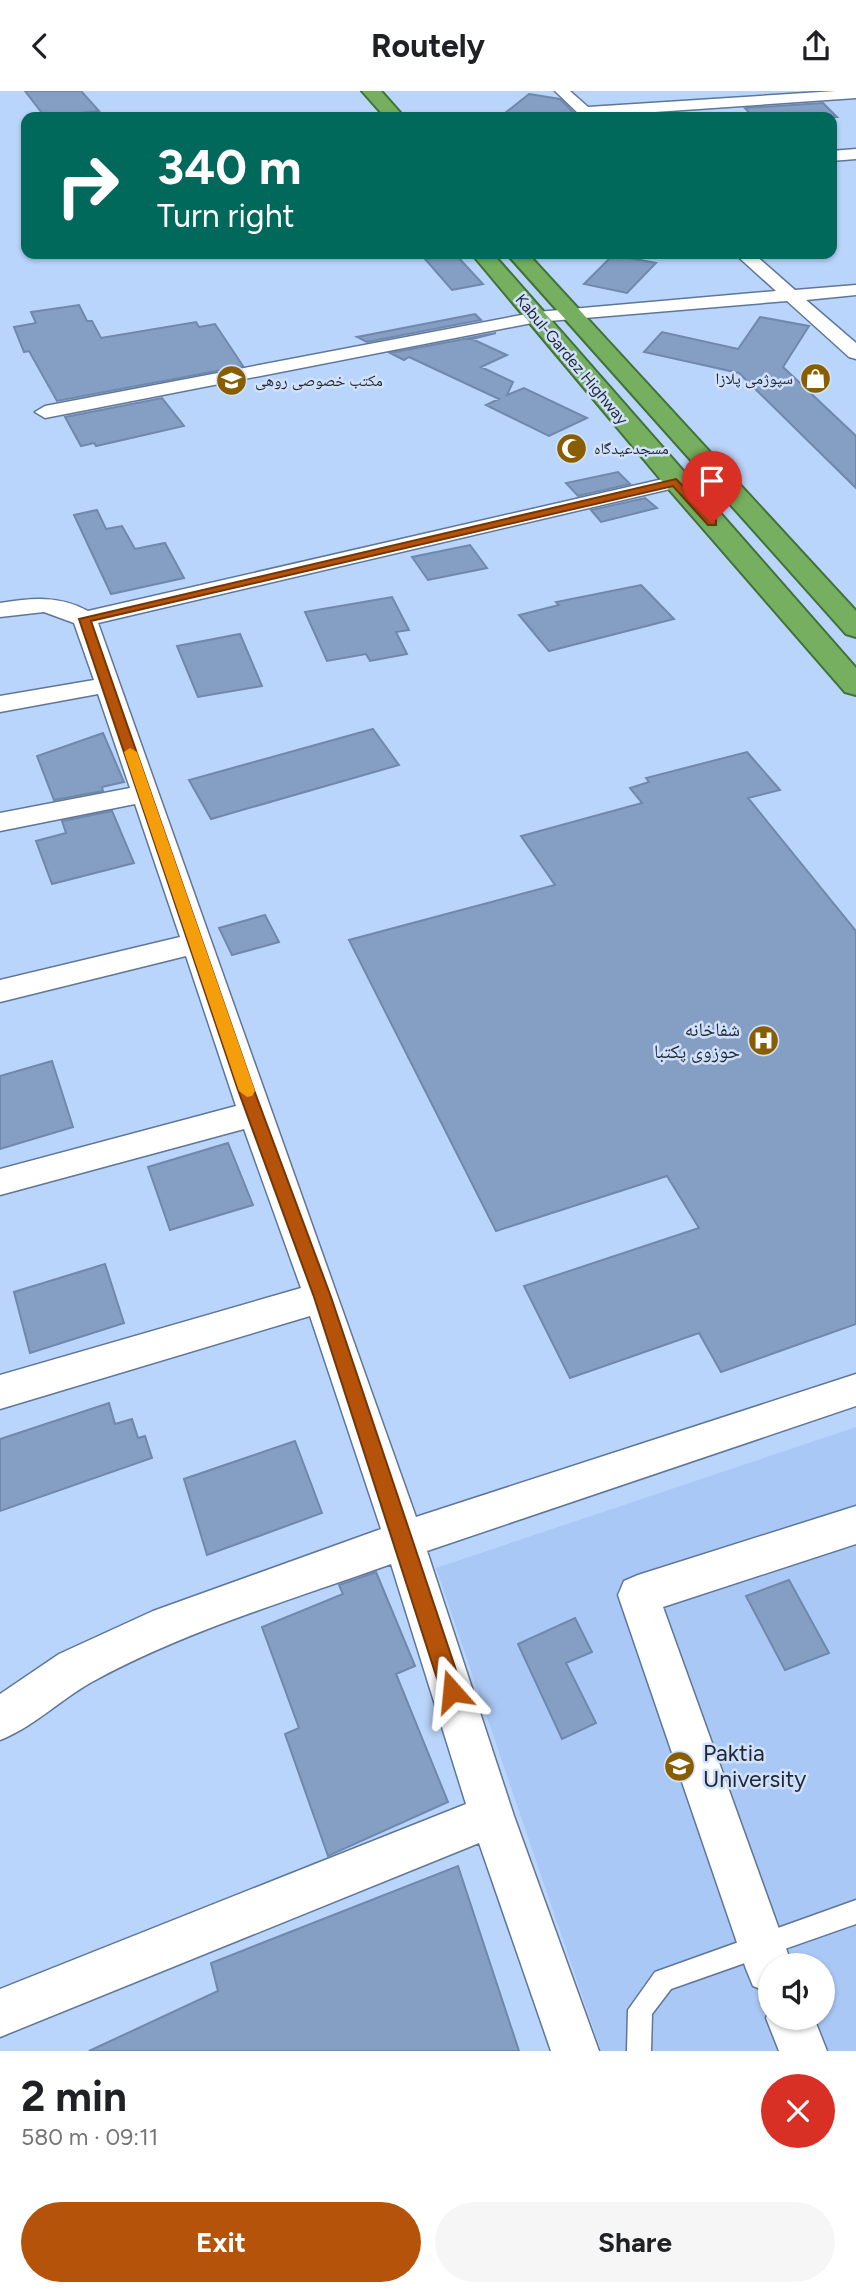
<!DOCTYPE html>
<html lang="en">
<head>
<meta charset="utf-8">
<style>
	body { margin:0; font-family:Figtree,"Noto Naskh Arabic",sans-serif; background:#f6f6f6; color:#202124; height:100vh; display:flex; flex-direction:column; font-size:26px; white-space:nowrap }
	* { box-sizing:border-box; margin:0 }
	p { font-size:23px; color:#757577 }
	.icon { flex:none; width:38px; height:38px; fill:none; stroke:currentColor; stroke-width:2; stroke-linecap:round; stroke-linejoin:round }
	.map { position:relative; height:1960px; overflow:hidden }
	.details { display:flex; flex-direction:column; background:#fff; flex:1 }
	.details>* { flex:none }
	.hud { position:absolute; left:21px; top:21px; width:816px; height:147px; border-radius:14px; box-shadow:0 2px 5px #0004; background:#00695c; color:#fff; overflow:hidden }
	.tools { position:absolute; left:758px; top:1862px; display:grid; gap:14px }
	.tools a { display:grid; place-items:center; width:77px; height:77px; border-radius:50%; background:#fff; box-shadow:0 2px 5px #0004; font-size:35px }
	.pin { position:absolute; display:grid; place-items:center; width:60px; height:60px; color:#fff; margin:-72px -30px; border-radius:50% 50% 50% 0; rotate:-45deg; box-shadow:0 0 7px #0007 }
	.pin .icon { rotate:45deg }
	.me { position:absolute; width:77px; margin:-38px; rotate:342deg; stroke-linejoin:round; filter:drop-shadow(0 0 5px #0008) }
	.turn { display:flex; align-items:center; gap:24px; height:147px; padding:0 21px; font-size:32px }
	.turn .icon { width:91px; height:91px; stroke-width:2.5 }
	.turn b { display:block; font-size:49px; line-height:60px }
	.round { display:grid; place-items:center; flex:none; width:74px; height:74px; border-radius:37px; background:#f6f6f6 }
	.summary { display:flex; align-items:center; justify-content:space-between; height:119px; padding:0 21px }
	h1 { font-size:42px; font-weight:700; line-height:52px }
	.action { display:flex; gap:14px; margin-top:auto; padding:14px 21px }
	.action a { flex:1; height:80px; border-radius:42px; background:#b45309; color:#fff; font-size:28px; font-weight:700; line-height:80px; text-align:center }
	.action a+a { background:#f6f6f6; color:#202124 }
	header { display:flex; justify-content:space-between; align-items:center; height:91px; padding:0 21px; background:#fff; font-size:32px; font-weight:700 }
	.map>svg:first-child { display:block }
	.built { fill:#aac8f5; fill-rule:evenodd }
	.building { fill:#859ec3; stroke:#6f88ab; stroke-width:2 }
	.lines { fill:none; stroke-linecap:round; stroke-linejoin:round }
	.service-casing { stroke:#5e7699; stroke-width:3 }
	.minor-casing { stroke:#5e7699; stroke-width:3 }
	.trunk-casing { stroke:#417237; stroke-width:4 }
	.service { fill:#fff; fill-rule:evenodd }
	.minor { fill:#fff; fill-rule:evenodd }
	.trunk { fill:#76af5f; fill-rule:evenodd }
	.route { fill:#b45309; stroke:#753606; stroke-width:2 }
	.slow { fill:#f59e0b }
	.labels { text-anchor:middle; stroke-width:5; stroke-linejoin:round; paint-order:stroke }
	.far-street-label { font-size:16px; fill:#1e2736; stroke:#d1e1f9 }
	.far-poi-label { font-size:16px; fill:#1e2736; stroke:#d1e1f9; text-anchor:start }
	.poi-label { font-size:19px; fill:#1e2736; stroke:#d1e1f9; text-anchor:end }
	.near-poi-label { font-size:23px; fill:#1e2736; stroke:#d1e1f9; text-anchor:start }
</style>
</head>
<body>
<header><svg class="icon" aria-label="back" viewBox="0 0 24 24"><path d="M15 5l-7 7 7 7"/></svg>Routely<svg class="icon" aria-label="share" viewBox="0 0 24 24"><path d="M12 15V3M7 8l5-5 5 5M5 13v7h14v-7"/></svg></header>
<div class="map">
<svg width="856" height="1960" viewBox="0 0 856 1960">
	<rect width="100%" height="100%" fill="#bad5fb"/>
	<path class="built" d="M 856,1336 L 856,1960 L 601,1960 L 436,1477 ZM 770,1874 L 822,1874 L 822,1927 L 770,1927 Z"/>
	<path class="building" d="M 25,0 L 81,0 L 99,20 L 45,26 Z
		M 529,3 L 560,8 L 578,26 L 500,26 Z
		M 823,12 L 837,26 L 753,26 L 745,17 Z
		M 456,164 L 483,193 L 452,199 L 425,168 Z
		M 613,164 L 656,172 L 627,202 L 584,193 Z
		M 79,214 L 87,230 L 92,230 L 101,247 L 196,231 L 199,236 L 215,233 L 243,275 L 57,310 L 29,260 L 24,261 L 14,236 L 36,232 L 31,221 Z
		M 475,223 L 481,229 L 367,251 L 357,246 Z
		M 760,226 L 809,235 L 783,276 L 856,345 L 856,397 L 739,282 L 644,261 L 662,241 L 738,258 Z
		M 496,242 L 472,248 L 507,264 L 481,276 L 513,291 L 507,304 L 524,297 L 587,327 L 549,345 L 486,314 L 499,308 L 409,266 L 404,269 L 390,262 Z
		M 162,307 L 184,335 L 96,355 L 94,352 L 81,355 L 65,326 Z
		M 618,381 L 630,393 L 578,405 L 566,392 Z
		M 645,407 L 657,417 L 601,431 L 591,419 Z
		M 97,419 L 106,438 L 122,435 L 135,458 L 165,452 L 184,487 L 111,503 L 74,424 Z
		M 470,454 L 487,477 L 428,489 L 412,466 Z
		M 641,494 L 674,528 L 549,560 L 519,524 L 559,514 L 556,511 Z
		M 392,506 L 409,539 L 396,541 L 407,563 L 370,570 L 366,563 L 327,570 L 305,521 Z
		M 240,543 L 262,595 L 198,606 L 177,555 Z
		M 373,638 L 399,674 L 211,728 L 189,689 Z
		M 103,642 L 124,691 L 102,696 L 103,700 L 54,709 L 37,665 Z
		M 747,661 L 780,699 L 748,707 L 856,840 L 856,1233 L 721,1281 L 699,1242 L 570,1287 L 524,1195 L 699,1137 L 667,1085 L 496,1140 L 349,849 L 555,794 L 521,745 L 642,712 L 630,697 L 649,691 L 646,687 Z
		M 112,720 L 134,772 L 52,793 L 36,750 L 66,742 L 62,730 Z
		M 265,824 L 279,851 L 232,864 L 219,837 Z
		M 52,970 L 73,1036 L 0,1058 L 0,985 Z
		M 228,1052 L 253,1114 L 170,1139 L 148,1076 Z
		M 105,1173 L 124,1232 L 30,1262 L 14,1201 Z
		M 109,1312 L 115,1333 L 132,1328 L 138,1347 L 145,1345 L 152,1367 L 0,1420 L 0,1348 Z
		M 295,1350 L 322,1422 L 207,1464 L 184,1388 Z
		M 376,1481 L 415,1575 L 396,1583 L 448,1711 L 328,1765 L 285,1643 L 299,1637 L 262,1536 L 343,1503 L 339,1494 Z
		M 789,1489 L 829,1562 L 785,1579 L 746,1505 Z
		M 575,1527 L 592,1561 L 566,1572 L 596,1632 L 562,1648 L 518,1553 Z
		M 458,1775 L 519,1960 L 89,1960 L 218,1900 L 211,1872 Z"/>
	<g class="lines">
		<defs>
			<path id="service" d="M 856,1809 L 856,1833 L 671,1898 L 652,1923 L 651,1960 L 627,1960 L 628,1919 L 655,1881 Z"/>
			<path id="minor" d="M 555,0 L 570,0 L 588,16 L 836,0 L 856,0 L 856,7 L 582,26 Z
				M 856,58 L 856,68 L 831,70 L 831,60 Z
				M 735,163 L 754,163 L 795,199 L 856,194 L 856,204 L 806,209 L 856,252 L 856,268 L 849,266 L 787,210 L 537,231 L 45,327 L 35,321 L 45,315 L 537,221 L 776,200 Z
				M 676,385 L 687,391 L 683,395 L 98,532 L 416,1426 L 856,1283 L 856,1315 L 427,1460 L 514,1725 L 599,1960 L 551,1960 L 479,1752 L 0,1946 L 0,1898 L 466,1713 L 391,1473 C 291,1509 184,1540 90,1592 C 59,1610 33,1636 0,1649 L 0,1603 L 59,1563 L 153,1520 L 381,1438 L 310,1225 L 0,1318 L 0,1284 L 301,1197 L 244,1038 L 0,1104 L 0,1078 L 236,1015 L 186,865 L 0,911 L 0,889 L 180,846 L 135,713 L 0,740 L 0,722 L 130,697 L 98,603 L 0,621 L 0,605 L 94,589 L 74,532 L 44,521 L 0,526 L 0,512 C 31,507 59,504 88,520 Z
				M 856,1415 L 856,1453 L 663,1516 L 792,1874 L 770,1874 L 770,1902 L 753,1895 L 746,1878 L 618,1504 L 624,1490 L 638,1484 Z
				M 770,1917 L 770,1927 L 814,1927 L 827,1960 L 779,1960 L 766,1927 Z"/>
			<path id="trunk" d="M 362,0 L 381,0 L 404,26 L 385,26 Z
				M 472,163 L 493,163 L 856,577 L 856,604 L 845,601 L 667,396 Z
				M 507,163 L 528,163 L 856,520 L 856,546 L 846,543 Z"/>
		</defs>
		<use href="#service" class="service-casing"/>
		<use href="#minor" class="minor-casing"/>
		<use href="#trunk" class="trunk-casing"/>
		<use href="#service" class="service"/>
		<use href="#minor" class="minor"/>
		<use href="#trunk" class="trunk"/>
	</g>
	<path class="route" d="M 676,388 L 716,429 L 716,434 L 708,434 L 673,395 L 91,530 L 254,999 L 331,1206 L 463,1600 L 460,1607 L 452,1610 L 444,1607 L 441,1600 L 314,1206 L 238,999 L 79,528 Z"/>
	<path class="slow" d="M 130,657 L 137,661 L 255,1000 L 252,1005 L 247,1006 L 239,1000 L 124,661 Z"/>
	<defs>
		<symbol id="shop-disc" viewBox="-11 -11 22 22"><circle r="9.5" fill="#895e00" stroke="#d1e1f9"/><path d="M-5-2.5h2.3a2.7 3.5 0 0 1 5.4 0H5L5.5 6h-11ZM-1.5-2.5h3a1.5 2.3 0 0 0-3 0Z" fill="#fff"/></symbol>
		<symbol id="school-disc" viewBox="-11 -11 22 22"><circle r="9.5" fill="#895e00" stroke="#d1e1f9"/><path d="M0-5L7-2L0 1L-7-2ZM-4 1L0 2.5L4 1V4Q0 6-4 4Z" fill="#fff"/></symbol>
		<symbol id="mosque-disc" viewBox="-11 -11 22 22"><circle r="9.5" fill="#895e00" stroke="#d1e1f9"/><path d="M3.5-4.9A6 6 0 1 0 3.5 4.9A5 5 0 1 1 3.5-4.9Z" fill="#fff"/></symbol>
		<symbol id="hospital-disc" viewBox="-11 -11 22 22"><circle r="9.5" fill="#895e00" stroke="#d1e1f9"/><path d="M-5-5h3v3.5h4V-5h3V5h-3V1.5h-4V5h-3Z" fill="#fff"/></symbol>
		<symbol id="university-disc" viewBox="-11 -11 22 22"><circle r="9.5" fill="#895e00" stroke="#d1e1f9"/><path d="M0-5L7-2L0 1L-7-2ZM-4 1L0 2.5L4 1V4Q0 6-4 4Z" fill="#fff"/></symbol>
	</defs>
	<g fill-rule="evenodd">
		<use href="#shop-disc" x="798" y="270" width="35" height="35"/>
		<use href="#school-disc" x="214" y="272" width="35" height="35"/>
		<use href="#mosque-disc" x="554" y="340" width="35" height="35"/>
		<use href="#hospital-disc" x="746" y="932" width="35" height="35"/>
		<use href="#university-disc" x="662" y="1658" width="35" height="35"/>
	</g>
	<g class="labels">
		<g class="far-street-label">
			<text transform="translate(572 268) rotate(50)" y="6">Kabul-Gardez Highway</text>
		</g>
		<g class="far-poi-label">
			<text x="793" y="293" text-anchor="end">سپوژمی پلازا</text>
			<text x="255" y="295">مکتب خصوصی روهی</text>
			<text x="594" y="363">مسجدعیدگاه</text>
		</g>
		<g class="poi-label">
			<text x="740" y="945">شفاخانه<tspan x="740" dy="22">حوزوی پکتبا</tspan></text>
		</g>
		<g class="near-poi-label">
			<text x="703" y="1670">Paktia<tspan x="703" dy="26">University</tspan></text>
		</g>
	</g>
</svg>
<div class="tools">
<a><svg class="icon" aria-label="sound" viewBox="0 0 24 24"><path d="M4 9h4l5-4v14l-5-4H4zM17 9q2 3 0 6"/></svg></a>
</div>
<div class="pin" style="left:712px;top:432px;background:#d93025"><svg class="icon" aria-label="arrive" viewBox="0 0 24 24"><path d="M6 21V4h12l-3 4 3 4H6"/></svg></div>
<svg class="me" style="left:452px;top:1600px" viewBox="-20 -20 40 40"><path d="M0-17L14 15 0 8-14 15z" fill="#b45309" stroke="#fff" stroke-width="4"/></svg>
<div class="hud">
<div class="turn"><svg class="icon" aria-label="right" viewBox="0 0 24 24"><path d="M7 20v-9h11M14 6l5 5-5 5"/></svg><div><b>340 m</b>Turn right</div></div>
</div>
</div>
<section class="details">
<div class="summary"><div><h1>2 min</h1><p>580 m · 09:11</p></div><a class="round" style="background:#d93025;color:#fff"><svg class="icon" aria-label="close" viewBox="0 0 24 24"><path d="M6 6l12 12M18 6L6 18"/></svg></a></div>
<div class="action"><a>Exit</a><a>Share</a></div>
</section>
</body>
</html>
